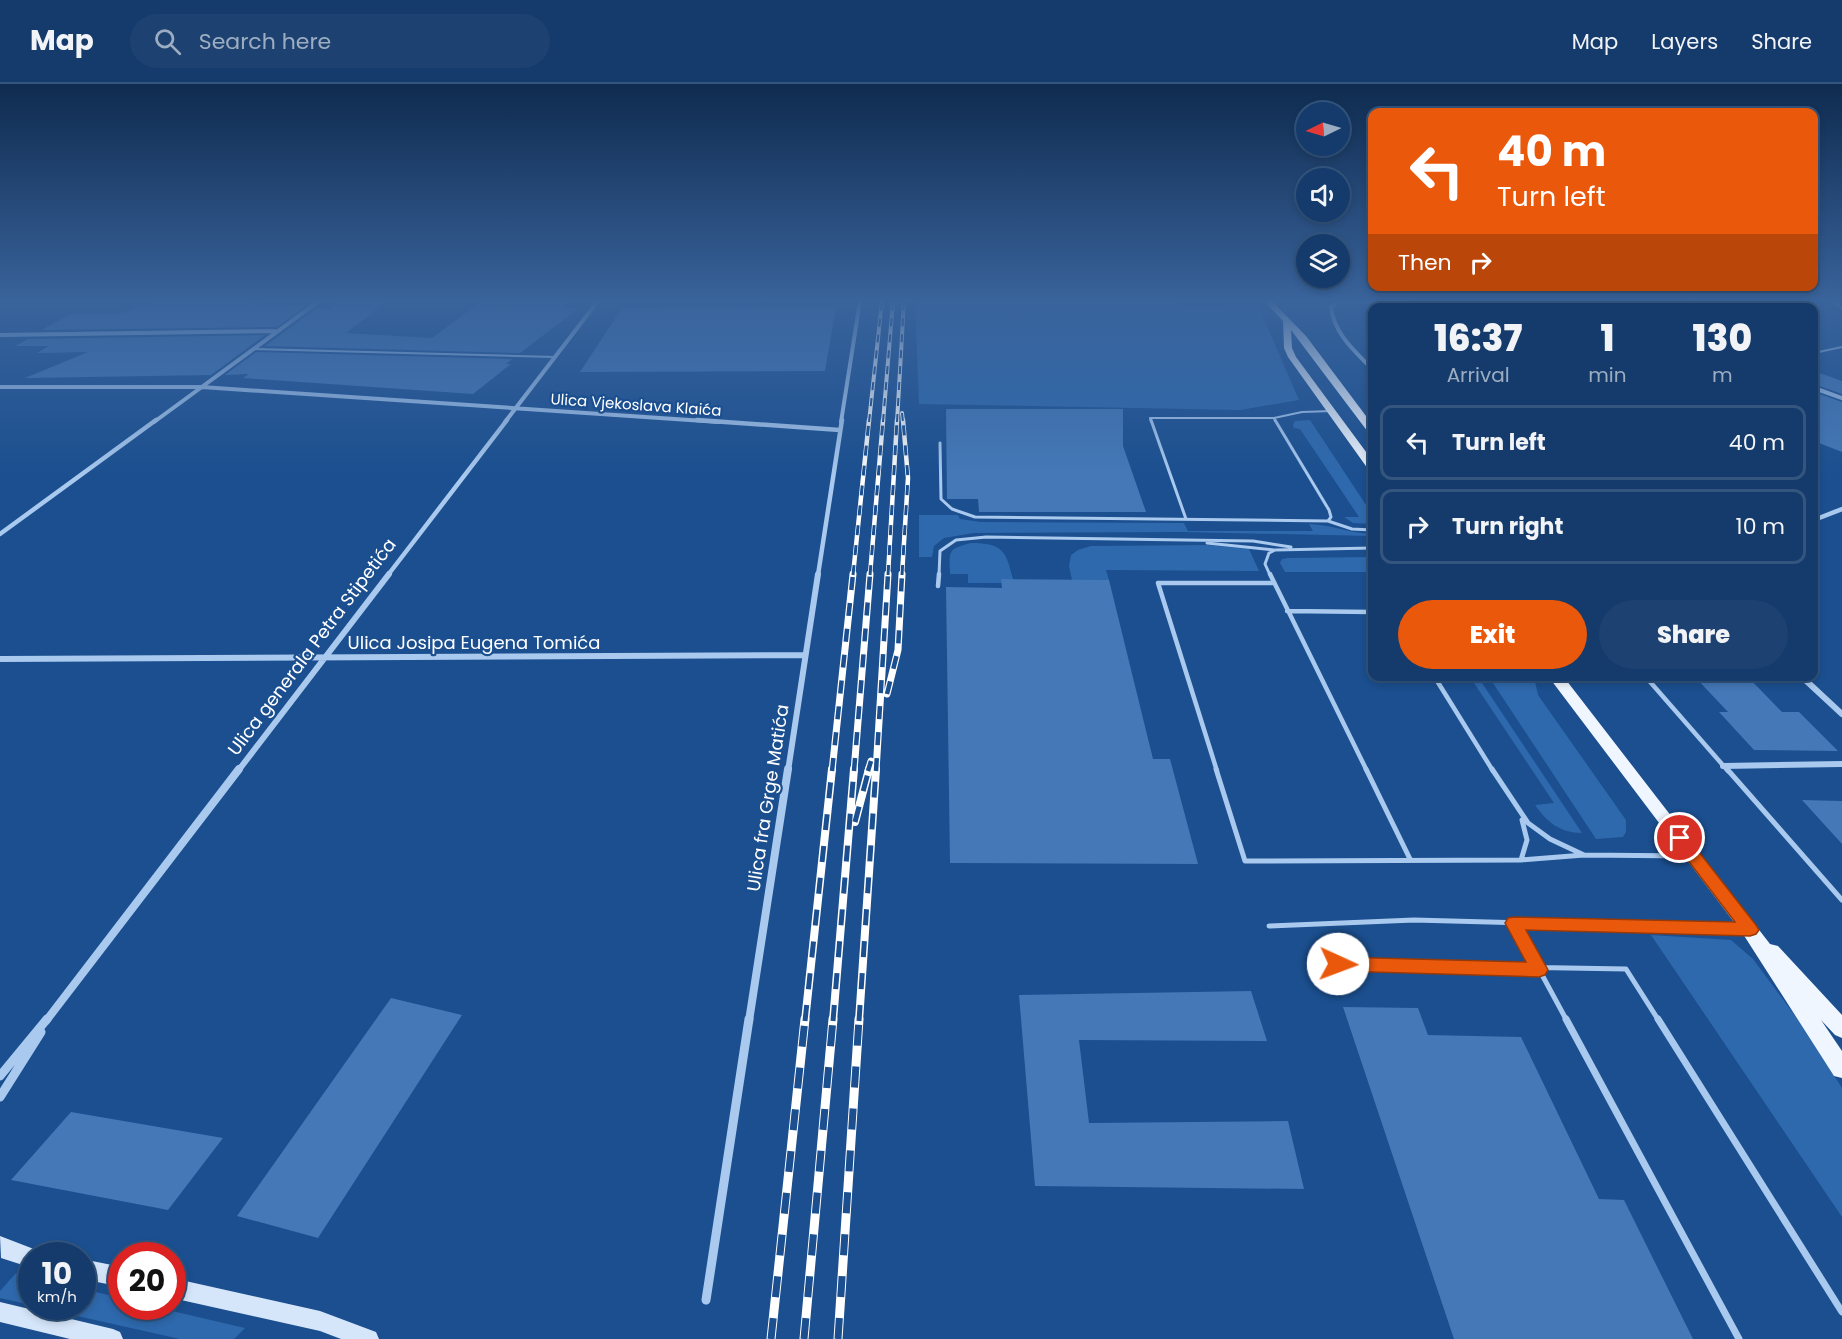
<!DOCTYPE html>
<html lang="en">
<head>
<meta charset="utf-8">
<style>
	body { margin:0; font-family:Poppins,sans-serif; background:#1d4271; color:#f1f3f6; height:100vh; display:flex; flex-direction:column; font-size:22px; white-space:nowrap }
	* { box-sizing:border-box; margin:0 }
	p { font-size:20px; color:#9dadc1 }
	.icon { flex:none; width:33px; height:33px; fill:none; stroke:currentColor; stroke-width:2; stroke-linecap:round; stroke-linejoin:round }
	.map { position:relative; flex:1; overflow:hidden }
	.drawer { position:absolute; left:1368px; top:219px; width:450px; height:378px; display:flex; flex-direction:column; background:#143b6b; border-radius:12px; box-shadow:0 3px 9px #0003,0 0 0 2px #33557e }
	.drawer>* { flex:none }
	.banner { position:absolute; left:1368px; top:24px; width:450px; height:183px; border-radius:12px; box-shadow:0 3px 9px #0003,0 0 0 2px #33557e; background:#ea580c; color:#fff; overflow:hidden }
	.needle { width:39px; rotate:265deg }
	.buttons { position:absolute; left:1296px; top:18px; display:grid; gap:12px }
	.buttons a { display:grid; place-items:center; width:54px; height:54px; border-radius:50%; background:#143b6b; box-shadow:0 3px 9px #0003,0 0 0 2px #33557e; font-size:30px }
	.speed { position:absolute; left:18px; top:1158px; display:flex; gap:12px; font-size:30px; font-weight:700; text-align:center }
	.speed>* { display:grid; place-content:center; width:78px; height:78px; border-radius:50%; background:#143b6b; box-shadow:0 3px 9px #0003,0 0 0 2px #33557e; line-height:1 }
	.speed small { font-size:15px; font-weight:400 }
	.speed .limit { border:9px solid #d22; background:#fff; color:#111 }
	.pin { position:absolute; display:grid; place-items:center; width:51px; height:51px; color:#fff; margin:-26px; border:3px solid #fff; border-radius:50%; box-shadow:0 2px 6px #0007 }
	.me { position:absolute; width:66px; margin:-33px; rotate:92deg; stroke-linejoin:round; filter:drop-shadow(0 0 4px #0008) }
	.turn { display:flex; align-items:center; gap:21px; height:126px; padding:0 30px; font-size:27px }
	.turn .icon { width:78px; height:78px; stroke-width:2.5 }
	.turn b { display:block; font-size:42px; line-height:51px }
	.then { display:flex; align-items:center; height:57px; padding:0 30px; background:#0003; gap:12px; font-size:22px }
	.eta { display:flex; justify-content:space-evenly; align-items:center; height:102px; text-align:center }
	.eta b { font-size:36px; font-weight:800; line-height:42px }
	.primary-button { display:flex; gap:12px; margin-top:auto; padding:12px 30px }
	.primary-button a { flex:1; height:69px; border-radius:36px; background:#ea580c; color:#fff; font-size:24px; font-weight:800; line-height:69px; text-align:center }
	.primary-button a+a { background:#1d4271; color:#f1f3f6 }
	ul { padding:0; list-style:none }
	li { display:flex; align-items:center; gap:18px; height:75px; margin:0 12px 9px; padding:0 18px; border:3px solid #33557e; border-radius:12px }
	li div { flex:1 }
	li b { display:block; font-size:22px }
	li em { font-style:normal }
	header { display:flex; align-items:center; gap:36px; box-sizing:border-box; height:84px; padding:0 30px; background:#143b6b; border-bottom:2px solid #33557e }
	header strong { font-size:28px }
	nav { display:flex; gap:33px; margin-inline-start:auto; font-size:21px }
	.search { width:420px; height:54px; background:#1d4271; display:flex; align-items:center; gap:15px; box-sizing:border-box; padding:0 21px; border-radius:33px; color:#9dadc1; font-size:22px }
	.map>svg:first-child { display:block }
	.green { fill:#2e69ad }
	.building { fill:#4478b7 }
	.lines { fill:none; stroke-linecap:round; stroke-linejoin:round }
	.lane-far4 { stroke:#a9c9ee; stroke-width:2 }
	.lane-far3 { stroke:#a9c9ee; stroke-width:3 }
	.lane-far2 { stroke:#a9c9ee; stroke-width:4.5 }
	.lane-far1 { stroke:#a9c9ee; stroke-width:5 }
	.lane { stroke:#a9c9ee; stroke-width:7 }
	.street-far4 { stroke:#a9c9ee; stroke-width:4 }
	.street-far3 { stroke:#a9c9ee; stroke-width:4.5 }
	.street-far2 { stroke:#a9c9ee; stroke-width:6 }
	.street-far1 { stroke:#a9c9ee; stroke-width:8 }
	.street { stroke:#a9c9ee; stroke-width:9 }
	.secondary { fill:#d6e6fa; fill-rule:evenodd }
	.primary { fill:#f0f6ff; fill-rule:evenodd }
	.rail-far4-casing { stroke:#fff; stroke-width:4 }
	.rail-far3-casing { stroke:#fff; stroke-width:4.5 }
	.rail-far2-casing { stroke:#fff; stroke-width:7 }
	.rail-far1-casing { stroke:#fff; stroke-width:8 }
	.rail-casing { stroke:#fff; stroke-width:9 }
	.rail-far4 { stroke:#1b4f8f; stroke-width:2; stroke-dasharray:8; stroke-linecap:butt }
	.rail-far3 { stroke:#1b4f8f; stroke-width:3; stroke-dasharray:10; stroke-linecap:butt }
	.rail-far2 { stroke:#1b4f8f; stroke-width:4.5; stroke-dasharray:13; stroke-linecap:butt }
	.rail-far1 { stroke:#1b4f8f; stroke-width:5; stroke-dasharray:16; stroke-linecap:butt }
	.rail { stroke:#1b4f8f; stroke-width:7; stroke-dasharray:21; stroke-linecap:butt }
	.route { fill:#ea580c; stroke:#983908; stroke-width:1.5 }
	.labels { text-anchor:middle; stroke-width:4.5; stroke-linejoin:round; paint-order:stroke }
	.far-street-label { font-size:15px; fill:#fff; stroke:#1b4f8f }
	.street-label { font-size:18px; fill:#fff; stroke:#1b4f8f }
</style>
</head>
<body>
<header>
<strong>Map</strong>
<div class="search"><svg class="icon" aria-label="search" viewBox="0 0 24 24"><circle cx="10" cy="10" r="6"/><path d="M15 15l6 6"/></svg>Search here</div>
<nav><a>Map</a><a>Layers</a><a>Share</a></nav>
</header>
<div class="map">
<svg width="1842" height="1255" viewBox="0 0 1842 1255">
	<rect width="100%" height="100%" fill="#1b4f8f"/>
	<path class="green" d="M 915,217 L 1174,217 L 1186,223 L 1258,221 L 1299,316 L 1240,326 L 919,320 Z
		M 1310,336 L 1372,430 L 1372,440 L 1353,439 L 1344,433 L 1359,433 L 1300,345 L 1294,344 L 1293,341 L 1295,337 Z
		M 919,431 L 958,431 L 960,435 L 981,438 L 1184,439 L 1188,447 L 1313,447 L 1309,440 C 1331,441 1350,449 1372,450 L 1372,452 L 1183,448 L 974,449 L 944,454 L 934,462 L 932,473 L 919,473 Z
		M 971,459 C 1003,459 1006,467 1013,495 L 1002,499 L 968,499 L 968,490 L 950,490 C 949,466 948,465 971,459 Z
		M 1207,461 L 1249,465 L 1259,487 L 1106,486 L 1109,496 L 1072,496 L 1069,482 L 1071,471 L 1078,466 L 1091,462 Z
		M 1372,473 L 1372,488 L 1285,488 L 1280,479 L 1282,475 L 1288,474 Z
		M 1470,593 L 1478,593 L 1582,749 C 1560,749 1547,738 1535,721 L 1554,719 Z
		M 1489,593 L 1534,593 L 1538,611 L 1626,736 L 1626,748 L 1623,753 L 1596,755 Z
		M 1651,851 L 1731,856 L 1753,875 L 1796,933 L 1842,1004 L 1842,1133 Z
		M 16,1189 L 31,1193 L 31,1221 L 0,1214 L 0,1207 Z
		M 83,1205 L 121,1214 L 122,1222 L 155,1223 L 245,1244 L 234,1255 L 180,1255 L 37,1223 L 82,1222 Z"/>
	<path class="building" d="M 157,217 L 228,217 L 304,223 L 277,243 L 42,246 L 70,230 L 123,229 Z
		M 341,217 L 387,217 L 346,249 L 432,254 L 482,217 L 568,217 L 561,224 L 579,224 L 520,269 L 265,262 L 317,224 L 330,225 Z
		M 836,223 L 825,287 L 580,288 L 622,224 Z
		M 265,251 L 211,291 L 25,294 L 88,268 L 37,269 L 49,262 L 15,262 L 28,255 Z
		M 256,268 L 512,275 L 506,280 L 511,280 L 473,310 L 243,294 L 249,290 L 225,291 Z
		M 1814,287 L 1842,297 L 1842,310 L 1814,300 Z
		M 1814,308 L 1842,318 L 1842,368 L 1814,357 Z
		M 946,325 L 1123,325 L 1123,362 L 1146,428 L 979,428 L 978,415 L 947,415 Z
		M 1001,495 L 1109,496 L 1153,675 L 1170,675 L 1198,780 L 950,779 L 946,503 L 1002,504 Z
		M 1694,592 L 1747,592 L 1782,628 L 1799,628 L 1838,667 L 1754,666 L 1719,628 L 1728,628 Z
		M 1802,716 L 1842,717 L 1842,760 Z
		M 1251,907 L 1267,957 L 1079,956 L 1089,1039 L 1288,1037 L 1304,1105 L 1035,1102 L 1019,911 Z
		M 391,914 L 462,931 L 318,1154 L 237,1132 Z
		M 1343,923 L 1418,924 L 1428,951 L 1521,953 L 1599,1115 L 1624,1116 L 1693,1255 L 1454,1255 Z
		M 71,1028 L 223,1054 L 168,1126 L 11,1096 Z"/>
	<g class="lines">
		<path class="lane-far4" d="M 1831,217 L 1842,224
			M 1657,224 L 1692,217
			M 254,265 L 554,273
			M 1814,269 L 1842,263
			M 1274,334 L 1276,338
			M 1151,338 L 1150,334 L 1274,334 L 1302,328 L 1332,327"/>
		<path class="lane-far3" d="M 1151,336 L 1186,435
			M 940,359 L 941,415 L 952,425 L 975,433 L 1328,437 L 1331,433 L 1329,426 L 1275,336
			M 1328,437 L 1352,445 L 1372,446
			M 1207,459 L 1274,466
			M 939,491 L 940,467 L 956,456 L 986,453 L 1253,457 L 1291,463
			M 1270,491 L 1265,480 L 1269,469 L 1275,466 L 1372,464"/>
		<path class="lane-far2" d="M 1270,490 L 1367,687
			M 938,502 L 939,490
			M 1287,527 L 1372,528
			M 1434,592 L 1493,687
			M 1645,592 L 1728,687
			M 1217,687 L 1158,499 L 1274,499"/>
		<path class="lane-far1" d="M 1216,685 L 1245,777 L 1521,776 L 1584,771 L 1690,772
			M 1366,685 L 1410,775
			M 1492,685 L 1528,739 L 1550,755 L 1584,771
			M 1727,685 L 1842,816
			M 1521,776 L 1527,756 L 1522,736
			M 1514,839 L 1567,937
			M 1269,842 L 1414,836 L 1743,845
			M 1315,880 L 1626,885 L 1659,937"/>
		<path class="lane" d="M 1566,935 L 1739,1255
			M 1658,935 L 1842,1228"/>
		<path class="street-far4" d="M 0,251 L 278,247
			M 1372,285 C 1355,267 1334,250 1331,223 L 1338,218 L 1408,217
			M 0,303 L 202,303 L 719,338
			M 1814,304 L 1842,314
			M 154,338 L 319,217
			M 505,338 L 598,217
			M 841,338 L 860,217"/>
		<path class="street-far3" d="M 697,336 L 840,346
			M 1814,436 L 1842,425
			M 0,450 L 156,336
			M 388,491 L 507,336
			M 818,491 L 842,336"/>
		<path class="street-far2" d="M 0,575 L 805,571
			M 1801,592 L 1842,630
			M 1723,682 L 1842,680
			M 238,687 L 389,490
			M 788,687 L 818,490"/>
		<path class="street-far1" d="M 46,937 L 239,685
			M 749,937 L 788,685"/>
		<path class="street" d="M 0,992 L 47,935
			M 0,1013 L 41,948
			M 706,1216 L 749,935"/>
		<path class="secondary" d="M 0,1152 L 39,1167 L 41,1172 L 32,1172 L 32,1184 L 1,1174 Z
			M 82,1175 L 122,1183 L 122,1203 L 82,1195 Z
			M 172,1194 L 320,1227 L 376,1248 L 379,1255 L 341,1255 L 320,1247 L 172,1214 Z
			M 0,1218 L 113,1245 L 120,1248 L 123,1255 L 70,1255 L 0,1238 Z"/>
		<path class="primary" d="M 1264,217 L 1272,217 L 1306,252 L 1372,340 L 1372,349 L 1368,348 L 1291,246 L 1292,264 L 1296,273 L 1372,376 L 1372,386 L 1368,385 L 1288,273 L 1284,264 L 1283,237 Z
			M 1548,592 L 1563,592 L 1770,860 L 1778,862 L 1842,931 L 1842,954 L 1835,951 L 1821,936 L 1842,967 L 1842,994 L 1834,992 L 1743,850 Z"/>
		<defs>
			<path id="rail-far4" d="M 902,329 L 903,338
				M 869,338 L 882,217
				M 883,338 L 893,217
				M 897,338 L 904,217"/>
			<path id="rail-far3" d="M 853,491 L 869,336
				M 870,491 L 883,336
				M 888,491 L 897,336
				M 902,491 L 908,394 L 903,336"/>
			<path id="rail-far2" d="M 887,610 L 898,566 L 902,490
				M 832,687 L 853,490
				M 854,687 L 870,490
				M 868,687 L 871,677
				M 876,687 L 888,490"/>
			<path id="rail-far1" d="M 855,738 L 869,685
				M 805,937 L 832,685
				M 833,937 L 854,685
				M 859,937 L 876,685"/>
			<path id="rail" d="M 771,1255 L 805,935
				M 804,1255 L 833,935
				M 838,1255 L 859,935"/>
		</defs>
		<use href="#rail-far4" class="rail-far4-casing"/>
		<use href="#rail-far3" class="rail-far3-casing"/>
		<use href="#rail-far2" class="rail-far2-casing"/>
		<use href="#rail-far1" class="rail-far1-casing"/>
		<use href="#rail" class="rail-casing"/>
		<use href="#rail-far4" class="rail-far4"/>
		<use href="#rail-far3" class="rail-far3"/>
		<use href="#rail-far2" class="rail-far2"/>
		<use href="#rail-far1" class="rail-far1"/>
		<use href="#rail" class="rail"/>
	</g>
	<linearGradient id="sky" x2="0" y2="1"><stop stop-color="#0f2b4f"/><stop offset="0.55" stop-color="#39639b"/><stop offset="1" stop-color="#39639b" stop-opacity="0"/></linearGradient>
	<rect width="1842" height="393" fill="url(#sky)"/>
	<path class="route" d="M 1680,748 L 1685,750 L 1756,841 L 1759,846 L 1756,850 L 1750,852 L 1526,846 L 1548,886 L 1545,891 L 1539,893 L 1338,887 L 1331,885 L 1329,880 L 1331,875 L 1338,873 L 1526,878 L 1505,839 L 1508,834 L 1514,833 L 1735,838 L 1674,758 L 1672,754 L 1674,750 Z"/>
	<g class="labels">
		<g class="far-street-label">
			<text transform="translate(636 321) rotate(4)" y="5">Ulica Vjekoslava Klaića</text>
		</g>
		<g class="street-label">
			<text x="474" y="565">Ulica Josipa Eugena Tomića</text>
			<text transform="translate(312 563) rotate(-53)" y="6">Ulica generala Petra Stipetića</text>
			<text transform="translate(768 714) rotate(-81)" y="6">Ulica fra Grge Matića</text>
		</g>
	</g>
</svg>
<div class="buttons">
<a><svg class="needle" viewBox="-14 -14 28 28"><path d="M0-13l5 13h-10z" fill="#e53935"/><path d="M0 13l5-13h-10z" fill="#9dadc1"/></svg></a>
<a><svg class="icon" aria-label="sound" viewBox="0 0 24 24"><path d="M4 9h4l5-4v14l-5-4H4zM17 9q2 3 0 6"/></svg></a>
<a><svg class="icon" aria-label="layers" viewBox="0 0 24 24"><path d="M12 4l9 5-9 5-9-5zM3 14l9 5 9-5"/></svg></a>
</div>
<div class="speed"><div>10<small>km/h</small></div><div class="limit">20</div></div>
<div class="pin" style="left:1680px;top:754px;background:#d93025"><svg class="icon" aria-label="arrive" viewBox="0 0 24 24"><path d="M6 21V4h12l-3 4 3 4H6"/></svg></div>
<svg class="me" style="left:1338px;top:880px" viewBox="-20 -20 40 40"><circle r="19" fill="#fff"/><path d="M0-13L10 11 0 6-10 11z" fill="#ea580c"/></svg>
<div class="banner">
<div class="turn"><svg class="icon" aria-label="left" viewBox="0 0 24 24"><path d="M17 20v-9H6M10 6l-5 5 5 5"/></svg><div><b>40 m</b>Turn left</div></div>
<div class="then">Then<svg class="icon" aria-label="right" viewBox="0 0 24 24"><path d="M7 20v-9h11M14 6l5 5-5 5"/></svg></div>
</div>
<section class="drawer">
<div class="eta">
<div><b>16:37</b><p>Arrival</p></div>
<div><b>1</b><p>min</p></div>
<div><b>130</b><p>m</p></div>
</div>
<ul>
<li><svg class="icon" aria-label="left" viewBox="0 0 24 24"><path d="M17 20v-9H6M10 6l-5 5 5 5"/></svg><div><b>Turn left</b></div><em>40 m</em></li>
<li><svg class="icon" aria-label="right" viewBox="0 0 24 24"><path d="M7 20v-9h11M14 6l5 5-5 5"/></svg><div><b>Turn right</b></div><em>10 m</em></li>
</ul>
<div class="primary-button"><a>Exit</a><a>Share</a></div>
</section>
</div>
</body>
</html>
